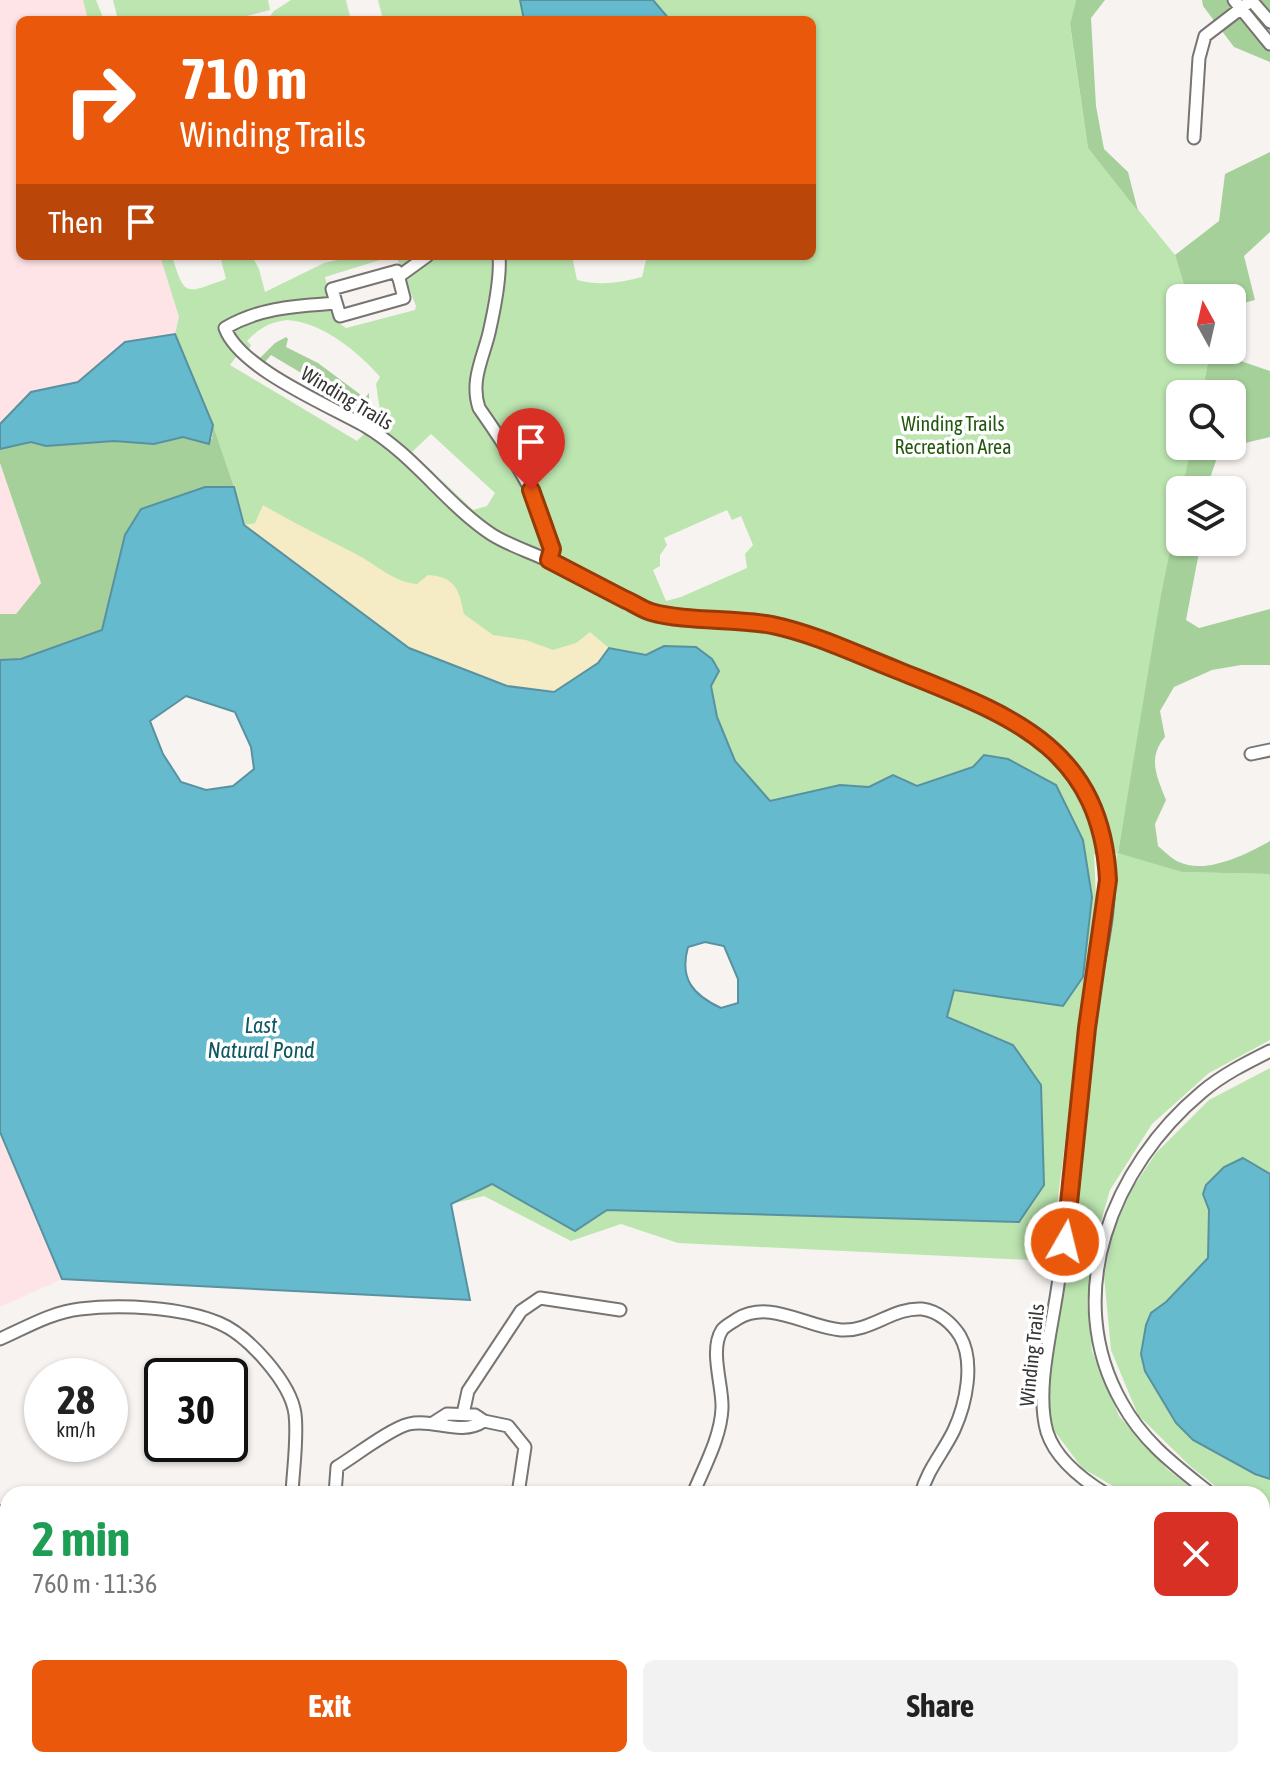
<!DOCTYPE html>
<html lang="en">
<head>
<meta charset="utf-8">
<style>
	body { margin:0; font-family:"Asap Condensed",sans-serif; background:#f2f2f2; color:#222; height:100vh; display:flex; flex-direction:column; font-size:30px; white-space:nowrap }
	* { box-sizing:border-box; margin:0 }
	p { font-size:26px; color:#767676 }
	.icon { flex:none; width:44px; height:44px; fill:none; stroke:currentColor; stroke-width:2; stroke-linecap:round; stroke-linejoin:round }
	.map { position:relative; flex:1; overflow:hidden }
	.side { position:absolute; left:0px; top:1486px; width:1270px; height:282px; display:flex; flex-direction:column; background:#fff; border-radius:24px 24px 0 0; box-shadow:0 2px 6px #0004 }
	.side>* { flex:none }
	.top-card { position:absolute; left:16px; top:16px; width:800px; height:244px; border-radius:12px; box-shadow:0 2px 6px #0004; background:#ea580c; color:#fff; overflow:hidden }
	.needle { width:52px; rotate:352deg }
	.tools { position:absolute; left:1166px; top:284px; display:grid; gap:16px }
	.tools a { display:grid; place-items:center; width:80px; height:80px; border-radius:12px; background:#fff; box-shadow:0 2px 6px #0004; font-size:40px }
	.speed { position:absolute; left:24px; top:1358px; display:flex; gap:16px; font-size:40px; font-weight:700; text-align:center }
	.speed>* { display:grid; place-content:center; width:104px; height:104px; border-radius:50%; background:#fff; box-shadow:0 2px 6px #0004; line-height:1 }
	.speed small { font-size:20px; font-weight:400 }
	.speed .limit { border:4px solid #111; border-radius:12px; background:#fff; color:#111 }
	.pin { position:absolute; display:grid; place-items:center; width:68px; height:68px; color:#fff; margin:-82px -34px; border-radius:50% 50% 50% 0; rotate:-45deg; box-shadow:0 0 8px #0007 }
	.pin .icon { rotate:45deg }
	.me { position:absolute; width:88px; margin:-44px; rotate:8deg; stroke-linejoin:round; filter:drop-shadow(0 0 6px #0008) }
	.turn { display:flex; align-items:center; gap:28px; height:168px; padding:0 32px; font-size:36px }
	.turn .icon { width:104px; height:104px; stroke-width:2.5 }
	.turn b { display:block; font-size:56px; line-height:68px }
	.then { display:flex; align-items:center; height:76px; padding:0 32px; background:#0003; gap:16px; font-size:30px }
	.round { display:grid; place-items:center; flex:none; width:84px; height:84px; border-radius:12px; background:#f2f2f2 }
	.head { display:flex; align-items:center; justify-content:space-between; height:136px; padding:0 32px }
	h1 { font-size:48px; font-weight:700; line-height:60px; color:#1e9e55 }
	.cta { display:flex; gap:16px; margin-top:auto; padding:16px 32px }
	.cta a { flex:1; height:92px; border-radius:12px; background:#ea580c; color:#fff; font-size:32px; font-weight:700; line-height:92px; text-align:center }
	.cta a+a { background:#f2f2f2; color:#222 }
	.map>svg:first-child { display:block }
	.industrial { fill:#fee3e7 }
	.green { fill:#bce5b0; fill-rule:evenodd }
	.forest { fill:#a6d09a }
	.sand { fill:#f5ebc5 }
	.water { fill:#66bace; stroke:#5892a0; stroke-width:2; fill-rule:evenodd }
	.lines { fill:none; stroke-linecap:round; stroke-linejoin:round }
	.minor-casing { stroke:#777471; stroke-width:15 }
	.tertiary-casing { stroke:#777471; stroke-width:18 }
	.primary-casing { stroke:#b0716b; stroke-width:22 }
	.minor { stroke:#fff; stroke-width:11 }
	.tertiary { stroke:#fff; stroke-width:14 }
	.primary { stroke:#f7bdb8; stroke-width:18 }
	.route-casing { stroke:#983908; stroke-width:20 }
	.route { stroke:#ea580c; stroke-width:14 }
	.labels { text-anchor:middle; stroke-width:7; stroke-linejoin:round; paint-order:stroke }
	.street-label { font-size:20px; fill:#363534; stroke:#fff }
	.park-label { font-size:20px; fill:#23570e; stroke:#fff }
	.water-label { font-size:22px; font-style:italic; fill:#0e5765; stroke:#fff }
</style>
</head>
<body>
<div class="map">
<svg width="1270" height="1767" viewBox="0 0 1270 1767">
	<rect width="100%" height="100%" fill="#f7f3f1"/>
	<path class="industrial" d="M 0,0 L 83,0 L 88,20 L 20,20 L 20,256 L 160,256 L 179,317 L 175,334 L 125,342 L 78,383 L 31,392 L 0,424 Z
		M 0,463 L 41,583 L 16,615 L 0,614 Z
		M 0,1132 L 62,1279 L 0,1307 Z"/>
	<path class="green" d="M 83,0 L 96,0 L 104,20 L 88,20 Z
		M 113,0 L 268,0 L 270,10 L 232,20 L 118,20 Z
		M 291,0 L 346,0 L 351,20 L 267,20 L 274,11 Z
		M 378,0 L 520,0 L 524,20 L 383,20 Z
		M 653,0 L 1076,0 L 1070,25 L 1088,148 L 1175,255 L 1188,298 L 1180,298 L 1180,350 L 1204,350 L 1208,362 L 1202,394 L 1180,394 L 1180,446 L 1191,446 L 1182,490 L 1180,490 L 1180,502 L 1118,852 L 1182,872 L 1270,874 L 1270,1040 L 1209,1073 L 1152,1124 L 1110,1190 L 1096,1239 L 1087,1303 L 1092,1351 L 1119,1416 L 1167,1469 L 1199,1494 L 1127,1494 L 1082,1468 L 1053,1429 L 1046,1410 L 1050,1354 L 1068,1240 L 1117,853 L 1094,854 L 1096,897 L 1050,1261 L 678,1243 L 621,1224 L 571,1241 L 484,1196 L 451,1204 L 492,1184 L 575,1231 L 607,1210 L 1013,1045 L 947,1017 L 953,990 L 1063,1006 L 1083,977 L 1092,897 L 1008,759 L 984,755 L 973,767 L 916,786 L 893,775 L 869,787 L 840,785 L 770,801 L 735,761 L 717,717 L 711,686 L 664,646 L 646,655 L 610,648 L 554,692 L 244,525 L 234,487 L 213,425 L 175,334 L 179,317 L 160,256 L 172,256 C 185,299 186,293 226,279 L 220,256 L 252,256 L 259,269 L 265,292 L 324,263 L 355,256 L 393,256 L 325,277 L 336,321 L 346,328 L 415,310 L 416,306 L 396,256 L 572,256 L 577,280 C 599,286 620,283 642,277 L 647,256 L 812,256 L 812,20 L 670,20 ZM 287,320 C 321,322 358,351 380,377 L 376,384 L 381,417 L 357,441 L 230,365 L 241,350 L 247,353 L 251,345 L 247,341 C 259,328 270,322 287,320 ZM 431,434 L 495,493 L 487,506 L 473,510 L 412,452 ZM 727,510 L 732,520 L 741,516 L 753,545 L 745,554 L 747,568 L 681,597 L 666,601 L 653,570 L 660,566 L 660,555 L 667,545 L 664,538 Z
		M 1270,1068 L 1270,1547 L 1262,1535 L 1262,1494 L 1225,1494 L 1190,1466 L 1138,1415 L 1111,1350 L 1104,1276 L 1114,1229 L 1132,1189 L 1156,1153 L 1209,1100 Z
		M 1262,1572 L 1270,1593 L 1270,1634 L 1262,1631 Z
		M 1262,1728 L 1270,1731 L 1270,1767 L 808,1767 L 795,1760 L 1262,1760 Z"/>
	<path class="forest" d="M 1076,0 L 1105,0 L 1091,18 L 1096,106 L 1104,149 L 1128,172 L 1138,211 L 1088,148 L 1070,24 Z
		M 1202,0 L 1270,0 L 1270,62 L 1234,47 L 1203,6 Z
		M 1270,152 L 1270,232 L 1244,256 L 1255,300 L 1232,306 L 1232,298 L 1188,298 L 1175,255 L 1219,221 L 1225,174 Z
		M 286,337 L 288,339 L 286,347 L 318,363 L 365,398 L 369,393 L 369,422 L 364,420 L 367,412 L 271,355 L 265,362 L 259,359 L 275,343 Z
		M 1204,350 L 1225,350 L 1226,356 L 1270,371 L 1270,437 L 1220,449 L 1206,490 L 1182,490 L 1191,446 L 1232,446 L 1232,394 L 1202,394 L 1208,362 Z
		M 213,425 L 234,487 L 205,487 L 125,535 L 102,630 L 21,659 L 0,660 L 0,614 L 16,614 L 41,583 L 0,463 L 0,449 L 31,442 L 46,446 L 114,441 L 154,444 L 183,437 L 212,439 Z
		M 1180,502 L 1180,542 L 1201,542 L 1186,620 L 1199,628 L 1270,609 L 1270,665 L 1241,665 L 1212,670 L 1174,687 L 1160,711 L 1165,737 C 1147,758 1157,777 1166,800 L 1155,824 L 1158,846 C 1164,851 1172,859 1179,862 C 1206,875 1247,854 1270,841 L 1270,874 L 1182,872 L 1118,853 L 1161,595 Z
		M 0,1513 L 8,1530 L 8,1604 L 0,1594 Z
		M 0,1674 L 8,1674 L 8,1718 L 0,1717 Z
		M 435,1760 L 795,1760 L 808,1767 L 434,1767 Z"/>
	<path class="sand" d="M 263,505 C 293,523 325,538 356,554 C 377,565 393,582 417,584 L 428,575 C 456,577 459,590 464,614 L 493,635 L 526,640 L 553,650 L 576,643 L 590,632 L 609,648 L 598,663 L 554,692 L 507,686 L 409,648 L 244,525 L 255,523 Z"/>
	<path class="water" d="M 520,0 L 653,0 L 670,20 L 524,20 Z
		M 175,334 L 213,425 L 209,444 L 183,437 L 154,444 L 114,441 L 46,446 L 31,442 L 0,449 L 0,424 L 31,392 L 78,382 L 125,342 Z
		M 205,487 L 234,487 L 244,525 L 409,648 L 507,686 L 554,692 L 598,663 L 609,648 L 646,655 L 664,646 L 696,647 L 712,659 L 719,671 L 711,686 L 717,717 L 735,761 L 770,801 L 840,785 L 869,787 L 893,775 L 917,786 L 973,767 L 984,755 L 1008,759 L 1056,785 L 1083,840 L 1092,897 L 1083,977 L 1063,1006 L 954,990 L 947,1017 L 1013,1045 L 1041,1085 L 1044,1185 L 1019,1222 L 607,1210 L 575,1231 L 492,1184 L 451,1204 L 470,1300 L 62,1279 L 0,1132 L 0,660 L 21,659 L 102,630 L 125,535 L 141,509 ZM 186,696 L 235,712 L 251,747 L 254,769 L 233,786 L 206,790 L 181,782 L 163,754 L 150,721 ZM 705,942 L 724,946 L 738,979 L 738,1003 L 721,1008 C 693,995 679,979 688,947 Z
		M 1243,1158 L 1270,1174 L 1270,1479 L 1255,1474 L 1193,1440 L 1176,1423 L 1145,1371 L 1141,1354 L 1146,1325 L 1151,1313 L 1166,1302 L 1208,1258 L 1209,1210 L 1203,1194 L 1206,1185 L 1224,1167 Z"/>
	<g class="lines">
		<defs>
			<path id="minor" d="M 1234,0 L 1270,44
				M 1251,0 L 1270,22
				M 1194,138 L 1199,58 L 1205,36 L 1252,0
				M 499,256 C 501,277 494,311 489,333 C 483,358 470,381 479,408 C 500,438 561,524 549,560
				M 397,271 L 404,298 L 340,316 L 332,289 Z
				M 398,277 L 427,256
				M 336,303 C 296,306 261,307 225,328 C 239,368 328,405 365,426 C 414,455 445,503 491,534 C 508,545 528,551 547,560 C 578,573 609,592 640,608 C 666,622 736,619 769,625 C 809,632 846,650 884,665 C 946,690 1014,708 1060,758 C 1085,786 1103,823 1107,860 C 1114,914 1094,971 1088,1024 C 1083,1059 1082,1094 1078,1129 C 1073,1181 1066,1233 1058,1285 C 1052,1329 1035,1390 1047,1432 C 1056,1460 1083,1480 1106,1494
				M 1251,754 L 1270,750
				M 0,1339 C 25,1328 52,1312 80,1309 C 120,1304 182,1307 219,1323 C 248,1335 291,1383 295,1414 C 298,1438 293,1470 292,1494
				M 463,1414 L 468,1391 L 521,1311 L 540,1298 L 620,1310
				M 433,1423 L 447,1414 L 475,1415 L 484,1421 L 508,1426 L 525,1447 L 518,1494
				M 335,1494 L 337,1467 C 355,1456 391,1428 409,1424 C 434,1418 460,1437 484,1421
				M 693,1494 C 704,1467 721,1437 722,1408 C 723,1386 709,1350 722,1330 C 725,1326 733,1322 737,1319 C 770,1299 806,1327 841,1330 C 871,1332 893,1307 922,1309 C 938,1311 952,1323 960,1336 C 975,1362 966,1404 954,1430 C 943,1453 927,1470 921,1494
				M 1211,1494 C 1176,1466 1144,1443 1122,1403 C 1060,1295 1113,1166 1202,1092 C 1222,1075 1246,1063 1270,1051
				M 1262,1555 L 1270,1571
				M 1262,1638 L 1270,1642
				M 68,1767 L 68,1760
				M 80,1767 L 81,1760"/>
			<path id="tertiary" d="M 0,1513 L 8,1530"/>
			<path id="primary" d="M 0,1673 L 8,1674
				M 795,1760 L 808,1767"/>
		</defs>
		<use href="#minor" class="minor-casing"/>
		<use href="#tertiary" class="tertiary-casing"/>
		<use href="#primary" class="primary-casing"/>
		<use href="#minor" class="minor"/>
		<use href="#tertiary" class="tertiary"/>
		<use href="#primary" class="primary"/>
	</g>
	<g class="lines">
		<defs>
			<path id="route" d="M 531,490 L 552,549 L 549,560 C 574,573 599,586 624,599 C 634,603 641,609 651,612 C 686,622 734,618 772,625 C 815,634 856,654 897,670 C 1005,714 1101,743 1108,880 L 1087,1028 L 1065,1242"/>
		</defs>
		<use href="#route" class="route-casing"/>
		<use href="#route" class="route"/>
	</g>
	<g class="labels">
		<g class="street-label">
			<text transform="translate(347 398) rotate(31)" y="7">Winding Trails</text>
			<text transform="translate(1032 1355) rotate(-84)" y="7">Winding Trails</text>
		</g>
		<g class="park-label">
			<text x="953" y="431">Winding Trails<tspan x="953" dy="23">Recreation Area</tspan></text>
		</g>
		<g class="water-label">
			<text x="261" y="1033">Last<tspan x="261" dy="25">Natural Pond</tspan></text>
		</g>
	</g>
</svg>
<div class="tools">
<a><svg class="needle" viewBox="-14 -14 28 28"><path d="M0-13l5 13h-10z" fill="#e53935"/><path d="M0 13l5-13h-10z" fill="#767676"/></svg></a>
<a><svg class="icon" aria-label="search" viewBox="0 0 24 24"><circle cx="10" cy="10" r="6"/><path d="M15 15l6 6"/></svg></a>
<a><svg class="icon" aria-label="layers" viewBox="0 0 24 24"><path d="M12 4l9 5-9 5-9-5zM3 14l9 5 9-5"/></svg></a>
</div>
<div class="speed"><div>28<small>km/h</small></div><div class="limit">30</div></div>
<div class="pin" style="left:531px;top:490px;background:#d93025"><svg class="icon" aria-label="arrive" viewBox="0 0 24 24"><path d="M6 21V4h12l-3 4 3 4H6"/></svg></div>
<svg class="me" style="left:1065px;top:1242px" viewBox="-20 -20 40 40"><circle r="17" fill="#ea580c" stroke="#fff" stroke-width="3"/><path d="M0-11L8 9 0 5-8 9z" fill="#fff"/></svg>
<div class="top-card">
<div class="turn"><svg class="icon" aria-label="right" viewBox="0 0 24 24"><path d="M7 20v-9h11M14 6l5 5-5 5"/></svg><div><b>710 m</b>Winding Trails</div></div>
<div class="then">Then<svg class="icon" aria-label="arrive" viewBox="0 0 24 24"><path d="M6 21V4h12l-3 4 3 4H6"/></svg></div>
</div>
<section class="side">
<div class="head"><div><h1>2 min</h1><p>760 m · 11:36</p></div><a class="round" style="background:#d93025;color:#fff"><svg class="icon" aria-label="close" viewBox="0 0 24 24"><path d="M6 6l12 12M18 6L6 18"/></svg></a></div>
<div class="cta"><a>Exit</a><a>Share</a></div>
</section>
</div>
</body>
</html>
